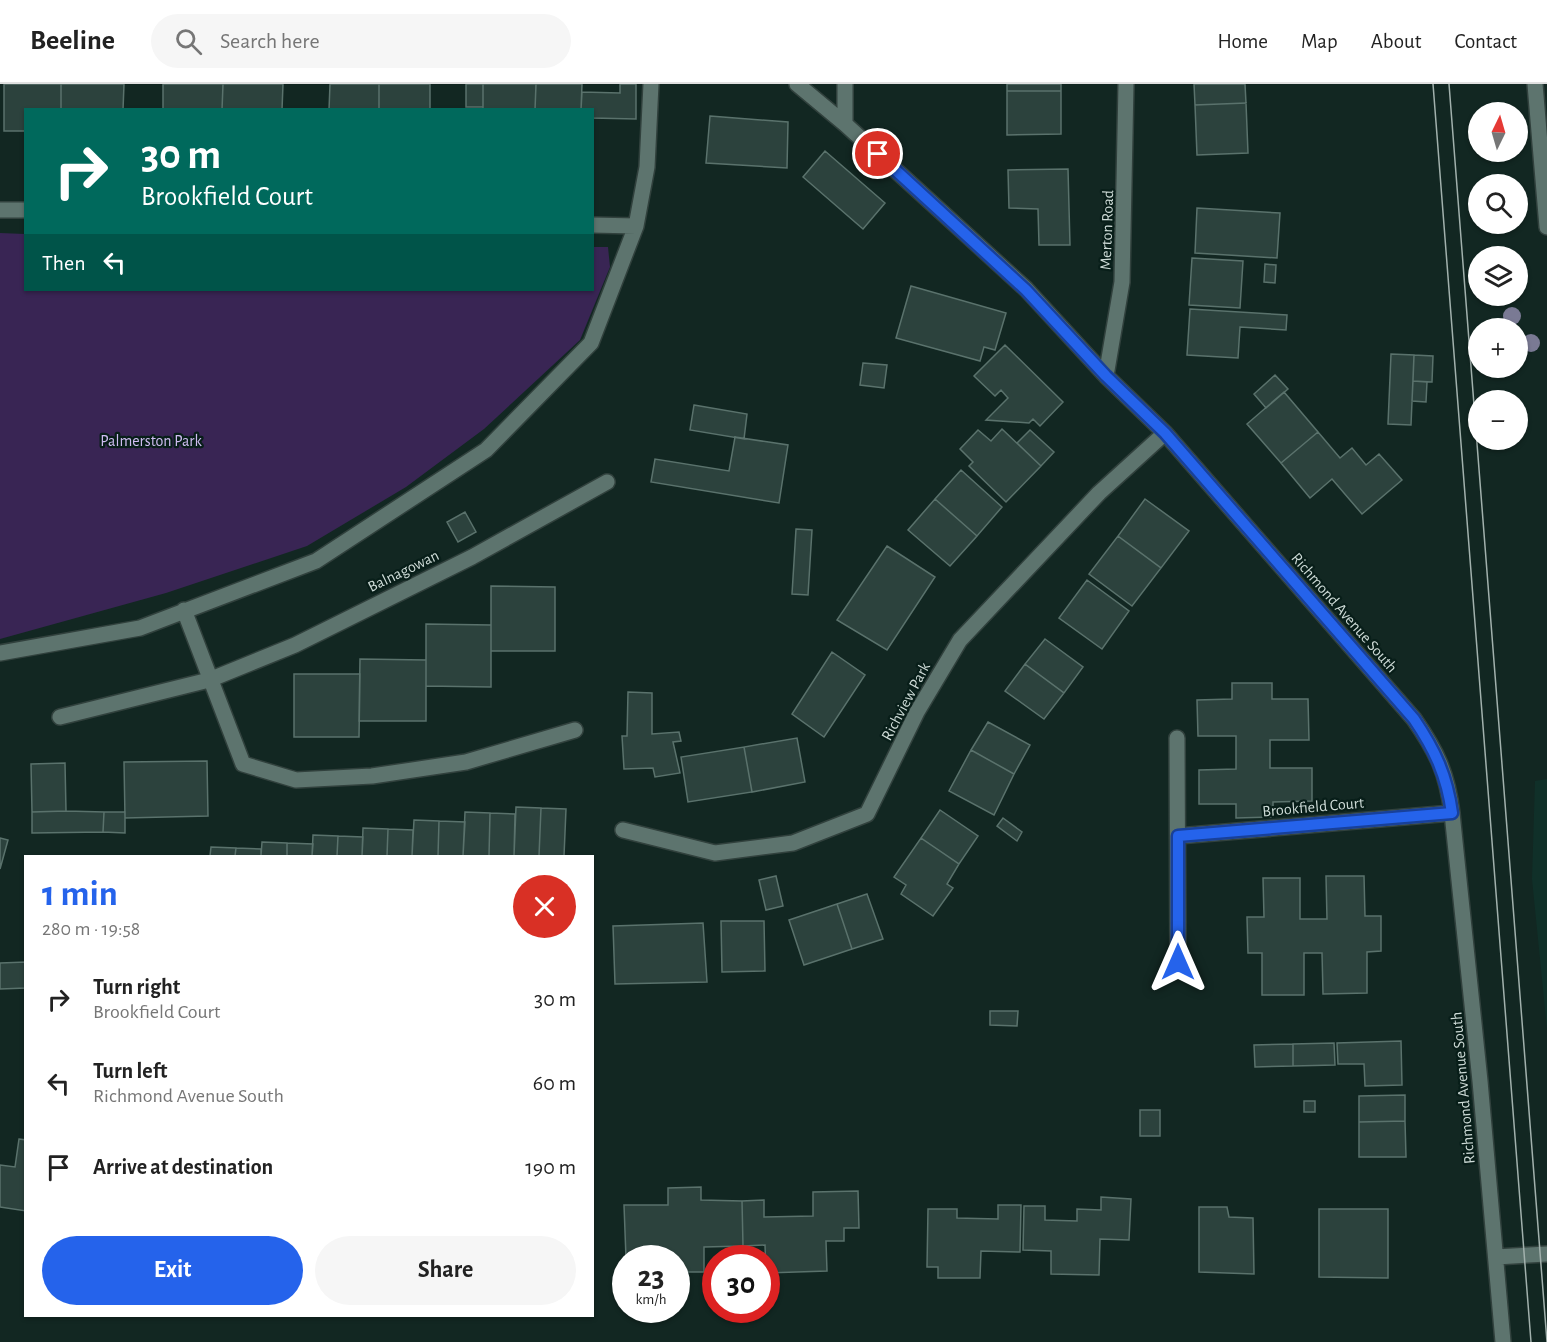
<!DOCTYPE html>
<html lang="en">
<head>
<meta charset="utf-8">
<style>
	body { margin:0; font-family:"Alegreya Sans",sans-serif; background:#f6f6f6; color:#222; height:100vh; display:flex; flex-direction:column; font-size:22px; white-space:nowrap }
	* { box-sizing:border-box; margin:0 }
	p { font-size:20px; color:#767676 }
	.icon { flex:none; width:33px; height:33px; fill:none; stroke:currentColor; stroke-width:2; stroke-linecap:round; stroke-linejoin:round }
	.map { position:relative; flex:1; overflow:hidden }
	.sheet { position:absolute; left:24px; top:771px; width:570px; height:462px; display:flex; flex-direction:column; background:#fff; border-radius:0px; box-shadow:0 2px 4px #0004 }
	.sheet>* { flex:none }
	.banner { position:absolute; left:24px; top:24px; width:570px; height:183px; border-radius:0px; box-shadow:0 2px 4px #0004; background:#00695c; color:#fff; overflow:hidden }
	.needle { width:39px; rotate:5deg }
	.tools { position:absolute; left:1468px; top:18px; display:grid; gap:12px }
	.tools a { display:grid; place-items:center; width:60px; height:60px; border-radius:50%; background:#fff; box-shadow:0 2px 4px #0004; font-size:30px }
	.speed { position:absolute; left:612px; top:1161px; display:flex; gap:12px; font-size:30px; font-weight:700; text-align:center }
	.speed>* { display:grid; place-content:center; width:78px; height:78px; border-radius:50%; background:#fff; box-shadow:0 2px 4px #0004; line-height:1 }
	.speed small { font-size:15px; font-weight:400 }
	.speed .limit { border:9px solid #d22; background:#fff; color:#111 }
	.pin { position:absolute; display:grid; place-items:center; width:51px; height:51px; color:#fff; margin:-26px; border:3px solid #fff; border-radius:50%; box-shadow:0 2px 6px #0007 }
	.me { position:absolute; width:66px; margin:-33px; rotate:0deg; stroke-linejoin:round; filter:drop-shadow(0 0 4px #0008) }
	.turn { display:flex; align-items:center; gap:21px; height:126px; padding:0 18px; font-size:27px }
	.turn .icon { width:78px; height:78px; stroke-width:2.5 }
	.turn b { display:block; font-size:42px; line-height:51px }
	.then { display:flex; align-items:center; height:57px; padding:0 18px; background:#0003; gap:12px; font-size:22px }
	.round { display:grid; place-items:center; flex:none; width:63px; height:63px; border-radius:32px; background:#f6f6f6 }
	.overview { display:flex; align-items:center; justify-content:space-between; height:102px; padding:0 18px }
	h1 { font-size:36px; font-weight:600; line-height:45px; color:#2563eb }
	.cta { display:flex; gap:12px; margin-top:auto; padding:12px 18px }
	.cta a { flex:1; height:69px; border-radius:36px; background:#2563eb; color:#fff; font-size:24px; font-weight:600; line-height:69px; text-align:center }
	.cta a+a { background:#f6f6f6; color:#222 }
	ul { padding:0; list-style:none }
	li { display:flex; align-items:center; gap:18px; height:84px; padding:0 18px }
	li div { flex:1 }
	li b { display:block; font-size:22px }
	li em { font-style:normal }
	header { display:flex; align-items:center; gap:36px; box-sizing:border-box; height:84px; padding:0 30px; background:#fff; border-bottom:2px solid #e0e0e0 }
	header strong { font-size:28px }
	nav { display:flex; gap:33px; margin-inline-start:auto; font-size:21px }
	.search { width:420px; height:54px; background:#f6f6f6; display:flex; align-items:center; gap:15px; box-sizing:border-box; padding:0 21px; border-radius:33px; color:#767676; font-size:22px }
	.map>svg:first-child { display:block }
	.built { fill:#103029 }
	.green { fill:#392554 }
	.building { fill:#2c423d; stroke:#5a726c; stroke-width:1.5 }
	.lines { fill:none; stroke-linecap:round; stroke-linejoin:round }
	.minor-casing { stroke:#31413d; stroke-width:18 }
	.minor { stroke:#5d746e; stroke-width:15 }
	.tram { stroke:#a2b1ad; stroke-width:1.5 }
	.tree { fill:#7a7a94 }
	.route-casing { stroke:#184099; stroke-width:15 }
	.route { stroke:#2563eb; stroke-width:10 }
	.labels { text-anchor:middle; stroke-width:4.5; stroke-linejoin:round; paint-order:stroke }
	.street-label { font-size:16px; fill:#cedbd7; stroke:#081e19 }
	.park-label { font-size:16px; fill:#d0bdf2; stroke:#081e19 }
</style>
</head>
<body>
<header>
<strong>Beeline</strong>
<div class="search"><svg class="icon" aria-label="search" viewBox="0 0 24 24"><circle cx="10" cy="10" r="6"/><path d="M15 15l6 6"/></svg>Search here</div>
<nav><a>Home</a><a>Map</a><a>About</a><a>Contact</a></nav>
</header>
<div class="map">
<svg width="1547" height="1258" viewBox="0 0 1547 1258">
	<rect width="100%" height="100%" fill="#122722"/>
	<path class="built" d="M 1547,695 L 1547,945 L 1532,795 L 1535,697 Z"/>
	<path class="green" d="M 0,149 L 25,150 L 26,206 L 592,206 L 593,163 L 608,163 L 610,183 L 580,256 L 484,345 L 406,403 L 307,462 L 166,509 L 0,555 Z"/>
	<path class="building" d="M 4,0 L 61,0 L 61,26 L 26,26 L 26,47 L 4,47 Z
		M 61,0 L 124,0 L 123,26 L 61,26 Z
		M 163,0 L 223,0 L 222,26 L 163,26 Z
		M 223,0 L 283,0 L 282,26 L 222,26 Z
		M 330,0 L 379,0 L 379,26 L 329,26 Z
		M 379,0 L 430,0 L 430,26 L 379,26 Z
		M 466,0 L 483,0 L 483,23 L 466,23 Z
		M 483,0 L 536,0 L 535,26 L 483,26 Z
		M 536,0 L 582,0 L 581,26 L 535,26 Z
		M 620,0 L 636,0 L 636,35 L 592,34 L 592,26 L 581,26 L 582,8 L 620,9 Z
		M 1007,0 L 1061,0 L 1061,7 L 1007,7 Z
		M 1194,0 L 1245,0 L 1246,19 L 1195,21 Z
		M 1007,7 L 1061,7 L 1061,50 L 1007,51 Z
		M 1246,19 L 1248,69 L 1197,71 L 1195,21 Z
		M 710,32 L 788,38 L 787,84 L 706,79 Z
		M 825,67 L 885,119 L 863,145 L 803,93 Z
		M 1068,85 L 1070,161 L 1039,161 L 1038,125 L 1009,124 L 1008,86 Z
		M 1197,124 L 1280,129 L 1277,174 L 1195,169 Z
		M 1192,174 L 1243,177 L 1240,224 L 1189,221 Z
		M 1265,180 L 1276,181 L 1275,199 L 1264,198 Z
		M 911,202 L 1006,229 L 995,266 L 984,263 L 980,277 L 896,254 Z
		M 1190,225 L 1287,231 L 1286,246 L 1240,243 L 1238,274 L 1187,271 Z
		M 1005,261 L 1063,318 L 1040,342 L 1033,335 L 1029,339 L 986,336 L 1008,314 L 1001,306 L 995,312 L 974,292 Z
		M 1391,270 L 1414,271 L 1411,341 L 1388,340 Z
		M 1414,271 L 1433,272 L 1432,298 L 1413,297 Z
		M 863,279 L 887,281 L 884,304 L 860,301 Z
		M 1275,291 L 1288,305 L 1266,324 L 1254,310 Z
		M 1413,297 L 1427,298 L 1426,318 L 1412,317 Z
		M 1284,308 L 1318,348 L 1281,379 L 1247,340 Z
		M 694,321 L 747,330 L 744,355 L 690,346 Z
		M 1002,345 L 1041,382 L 1006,418 L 969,382 L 973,378 L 960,365 L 978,346 L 991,357 Z
		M 1030,346 L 1054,368 L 1041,382 L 1017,359 Z
		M 1318,348 L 1340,374 L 1352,364 L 1366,381 L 1379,370 L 1402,396 L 1362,430 L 1332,395 L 1310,414 L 1281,379 Z
		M 735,353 L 788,361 L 779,419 L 651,398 L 655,375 L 729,387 Z
		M 961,386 L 1002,423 L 977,452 L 935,415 Z
		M 935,415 L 977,452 L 950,482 L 908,446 Z
		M 1145,415 L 1189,447 L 1161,484 L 1118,452 Z
		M 465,428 L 476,448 L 458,458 L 447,438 Z
		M 796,445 L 812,446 L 808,511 L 792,510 Z
		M 1118,452 L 1161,484 L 1132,522 L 1089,490 Z
		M 887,462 L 935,493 L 887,566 L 837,536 Z
		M 1087,496 L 1129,527 L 1102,565 L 1059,534 Z
		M 491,502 L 555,503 L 555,567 L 491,567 Z
		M 426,540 L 491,541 L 491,603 L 426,602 Z
		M 1045,555 L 1083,583 L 1064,609 L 1025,580 Z
		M 832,568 L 865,591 L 824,653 L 792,630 Z
		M 360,575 L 426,576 L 426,637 L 359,637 Z
		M 1025,580 L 1064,609 L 1044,635 L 1005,607 Z
		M 294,590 L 360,590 L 359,653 L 294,653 Z
		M 1232,599 L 1272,599 L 1272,615 L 1308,615 L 1309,656 L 1270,656 L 1270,684 L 1312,684 L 1312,717 L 1273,718 L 1273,733 L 1236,734 L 1236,720 L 1199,720 L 1199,686 L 1236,685 L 1236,652 L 1198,652 L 1197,616 L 1232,615 Z
		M 628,608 L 652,609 L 652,650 L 679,648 L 681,657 L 673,658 L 680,689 L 655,693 L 653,684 L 624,685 L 622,652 L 627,652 Z
		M 988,638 L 1030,661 L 1014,690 L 971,666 Z
		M 797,654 L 805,698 L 752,708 L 744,663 Z
		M 744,663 L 752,708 L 688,718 L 681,673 Z
		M 971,666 L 1014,690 L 994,731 L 949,707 Z
		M 207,677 L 208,732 L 125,734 L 124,678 Z
		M 65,679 L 66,727 L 32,728 L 31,680 Z
		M 516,723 L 541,724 L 539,772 L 514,772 Z
		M 541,724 L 566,725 L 564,772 L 539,772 Z
		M 940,726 L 978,752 L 959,780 L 921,754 Z
		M 66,727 L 104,728 L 103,748 L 32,749 L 32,728 Z
		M 104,728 L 125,728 L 125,749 L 103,748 Z
		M 465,728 L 490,729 L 489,772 L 463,772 Z
		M 490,729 L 515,730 L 514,772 L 489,772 Z
		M 1003,734 L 1022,748 L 1017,757 L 997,742 Z
		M 414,736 L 439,737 L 438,772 L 412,772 Z
		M 439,737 L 465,738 L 463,772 L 438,772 Z
		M 363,744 L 388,745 L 387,772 L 362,772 Z
		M 388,745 L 413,746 L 412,772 L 387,772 Z
		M 313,751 L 338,752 L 337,772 L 312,772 Z
		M 338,752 L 363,753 L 362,772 L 337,772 Z
		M 0,754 L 8,756 L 0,785 Z
		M 921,754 L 959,780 L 947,800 L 953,804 L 933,832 L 901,810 L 906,801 L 894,793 Z
		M 262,758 L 287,759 L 287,772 L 261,772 Z
		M 287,759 L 313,760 L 312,772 L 287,772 Z
		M 211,763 L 236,764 L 235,772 L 210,772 Z
		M 236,764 L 261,765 L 261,772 L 235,772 Z
		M 776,792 L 783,822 L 766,826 L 759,796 Z
		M 1326,792 L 1364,792 L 1365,832 L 1381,832 L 1381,867 L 1367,868 L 1367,909 L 1323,910 L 1322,869 L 1304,869 L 1304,911 L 1262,911 L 1262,869 L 1248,869 L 1247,833 L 1264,833 L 1263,794 L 1300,794 L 1300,835 L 1327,835 Z
		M 867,810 L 883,855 L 852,865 L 837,820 Z
		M 837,820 L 852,865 L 804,881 L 789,836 Z
		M 721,837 L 764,837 L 765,887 L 722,888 Z
		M 703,839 L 707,898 L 615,900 L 613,842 Z
		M 26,878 L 26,904 L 0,905 L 0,879 Z
		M 990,927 L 1018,927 L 1017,942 L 990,941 Z
		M 1401,957 L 1402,1001 L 1365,1002 L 1364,980 L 1338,980 L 1337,959 Z
		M 1334,959 L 1335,981 L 1293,982 L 1293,960 Z
		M 1293,960 L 1293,982 L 1255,983 L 1254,961 Z
		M 1405,1011 L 1405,1037 L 1359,1038 L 1359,1012 Z
		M 1304,1017 L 1315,1017 L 1315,1028 L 1304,1028 Z
		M 1140,1026 L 1160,1026 L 1160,1052 L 1140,1052 Z
		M 1405,1037 L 1406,1073 L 1359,1073 L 1359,1038 Z
		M 19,1055 L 26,1056 L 26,1127 L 0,1123 L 0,1081 L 15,1083 Z
		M 701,1103 L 701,1116 L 742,1117 L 743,1162 L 704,1163 L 704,1188 L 676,1188 L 676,1174 L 626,1174 L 624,1121 L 668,1121 L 668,1104 Z
		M 858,1107 L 859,1144 L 844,1144 L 844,1157 L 826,1157 L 827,1187 L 766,1189 L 765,1161 L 743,1162 L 742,1117 L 764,1116 L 764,1133 L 813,1132 L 813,1108 Z
		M 1101,1113 L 1131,1115 L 1129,1156 L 1100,1155 L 1099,1191 L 1051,1190 L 1051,1167 L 1023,1166 L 1024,1122 L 1045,1122 L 1045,1136 L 1077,1137 L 1077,1125 L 1101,1126 Z
		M 998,1121 L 1021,1121 L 1020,1168 L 981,1167 L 980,1194 L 938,1194 L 938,1183 L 927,1183 L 928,1125 L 957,1125 L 957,1134 L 998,1135 Z
		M 1199,1123 L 1227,1123 L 1229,1133 L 1253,1134 L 1254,1190 L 1199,1188 Z
		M 1319,1125 L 1388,1125 L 1388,1194 L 1319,1193 Z"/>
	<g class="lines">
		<defs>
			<path id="minor" d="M 797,0 L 845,40 L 1026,205 L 1106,292 L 1165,349 L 1414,635 C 1437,668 1447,689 1452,729 L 1480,997 L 1503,1258
				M 845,0 L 845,40
				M 1535,0 L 1547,143
				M 0,126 L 26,126
				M 592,141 L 636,142
				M 1106,292 L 1122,198 L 1126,0
				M 184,526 L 243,680 L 296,696 L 372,692 L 466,678 L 575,646
				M 0,569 L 140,544 L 316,477 L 486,366 L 591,259 L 636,142 L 647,83 L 651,0
				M 60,633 L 209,596 L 295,561 L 472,473 L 607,398
				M 1177,654 L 1178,878
				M 623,746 L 715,769 L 793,759 L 867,730 L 917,628 L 960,556 L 1099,409 L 1165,349
				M 1178,752 L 1452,729
				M 1496,1173 L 1547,1170"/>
		</defs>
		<use href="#minor" class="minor-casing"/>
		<use href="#minor" class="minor"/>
		<path class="tram" d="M 1433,0 L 1531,1258
			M 1449,0 L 1547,1258"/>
	</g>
	<g class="tree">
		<circle cx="1512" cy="232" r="9"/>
		<circle cx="1531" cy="259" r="9"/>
	</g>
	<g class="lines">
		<defs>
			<path id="route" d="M 878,70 L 1026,206 L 1106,292 L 1165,349 L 1414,635 C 1435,666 1447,692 1452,729 L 1178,752 L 1178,878"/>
		</defs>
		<use href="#route" class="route-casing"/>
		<use href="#route" class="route"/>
	</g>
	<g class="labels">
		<g class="street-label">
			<text transform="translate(1106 146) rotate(-88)" y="6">Merton Road</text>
			<text transform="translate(403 486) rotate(-26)" y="6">Balnagowan</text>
			<text transform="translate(1345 528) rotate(49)" y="6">Richmond Avenue South</text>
			<text transform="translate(905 617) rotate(-62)" y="6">Richview Park</text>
			<text transform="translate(1313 722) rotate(-5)" y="6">Brookfield Court</text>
			<text transform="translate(1462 1004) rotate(-95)" y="6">Richmond Avenue South</text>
		</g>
		<g class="park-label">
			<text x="151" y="362">Palmerston Park</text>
		</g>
	</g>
</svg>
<div class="tools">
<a><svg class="needle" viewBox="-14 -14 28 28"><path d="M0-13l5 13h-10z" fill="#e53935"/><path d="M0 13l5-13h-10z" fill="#767676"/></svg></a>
<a><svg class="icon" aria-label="search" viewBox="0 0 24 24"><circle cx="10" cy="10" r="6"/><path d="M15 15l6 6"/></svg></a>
<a><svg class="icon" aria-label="layers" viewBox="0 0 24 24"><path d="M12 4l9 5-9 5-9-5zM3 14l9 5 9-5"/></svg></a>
<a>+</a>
<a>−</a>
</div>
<div class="speed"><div>23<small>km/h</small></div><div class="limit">30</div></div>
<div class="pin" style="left:878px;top:70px;background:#d93025"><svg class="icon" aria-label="arrive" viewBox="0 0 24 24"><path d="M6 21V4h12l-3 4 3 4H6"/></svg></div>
<svg class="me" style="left:1178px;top:878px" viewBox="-20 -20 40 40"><path d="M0-17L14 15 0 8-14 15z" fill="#2563eb" stroke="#fff" stroke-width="4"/></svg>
<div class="banner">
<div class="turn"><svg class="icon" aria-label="right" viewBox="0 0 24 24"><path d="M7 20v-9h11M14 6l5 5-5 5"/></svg><div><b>30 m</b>Brookfield Court</div></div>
<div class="then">Then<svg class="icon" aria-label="left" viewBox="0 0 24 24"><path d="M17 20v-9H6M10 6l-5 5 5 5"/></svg></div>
</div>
<section class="sheet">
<div class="overview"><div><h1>1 min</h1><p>280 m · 19:58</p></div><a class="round" style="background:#d93025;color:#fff"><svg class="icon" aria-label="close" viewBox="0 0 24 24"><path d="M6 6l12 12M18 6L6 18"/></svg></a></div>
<ul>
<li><svg class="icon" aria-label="right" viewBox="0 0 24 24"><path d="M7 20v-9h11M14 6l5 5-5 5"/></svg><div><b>Turn right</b><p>Brookfield Court</p></div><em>30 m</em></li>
<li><svg class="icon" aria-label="left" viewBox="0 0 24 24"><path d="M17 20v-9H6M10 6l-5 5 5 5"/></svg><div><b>Turn left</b><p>Richmond Avenue South</p></div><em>60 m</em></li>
<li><svg class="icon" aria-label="arrive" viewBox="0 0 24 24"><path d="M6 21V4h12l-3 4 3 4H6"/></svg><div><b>Arrive at destination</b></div><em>190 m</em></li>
</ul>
<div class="cta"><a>Exit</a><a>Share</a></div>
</section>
</div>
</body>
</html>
